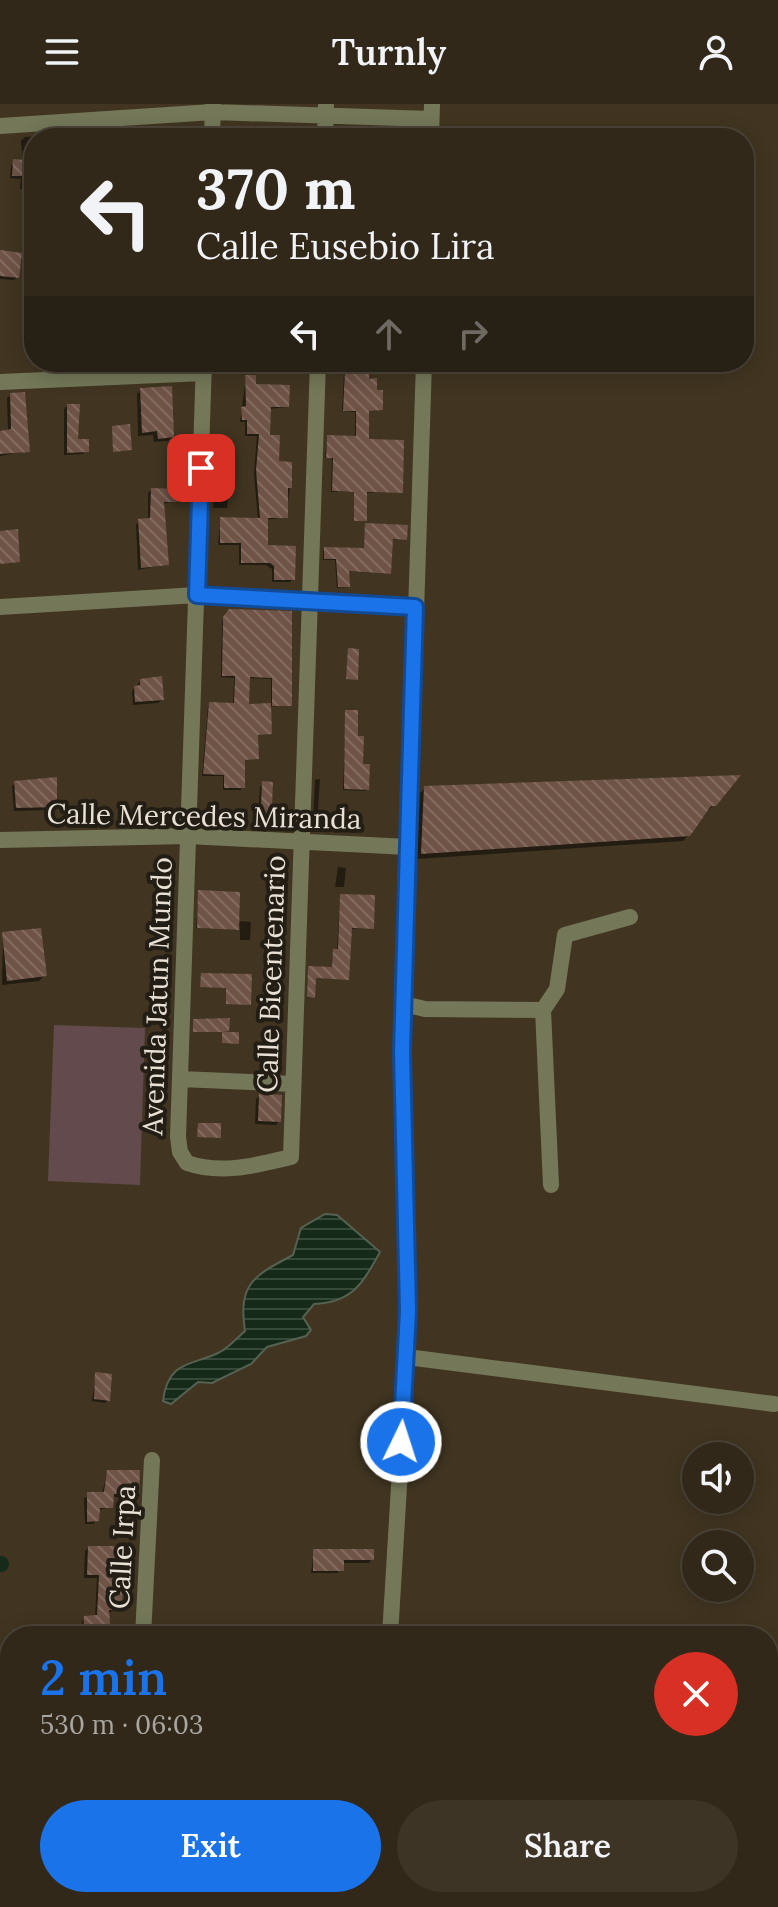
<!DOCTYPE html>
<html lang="en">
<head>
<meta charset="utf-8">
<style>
	body { margin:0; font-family:Lora,serif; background:#3d3426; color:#f1f3f6; height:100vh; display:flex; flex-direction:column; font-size:30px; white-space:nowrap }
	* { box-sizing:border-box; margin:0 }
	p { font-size:26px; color:#a8a6a2 }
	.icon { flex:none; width:44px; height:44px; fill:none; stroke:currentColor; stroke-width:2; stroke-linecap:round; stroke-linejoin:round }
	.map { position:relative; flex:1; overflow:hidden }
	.side { position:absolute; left:0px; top:1522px; width:778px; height:282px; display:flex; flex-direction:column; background:#312819; border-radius:32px 32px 0 0; box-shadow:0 4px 20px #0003,0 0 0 2px #4c4438 }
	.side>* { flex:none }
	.hud { position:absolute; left:24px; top:24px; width:730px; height:244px; border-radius:32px; box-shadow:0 4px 20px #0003,0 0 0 2px #4c4438; background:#312819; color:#f1f3f6; overflow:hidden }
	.tools { position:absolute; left:682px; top:1338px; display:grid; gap:16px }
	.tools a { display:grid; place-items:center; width:72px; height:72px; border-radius:50%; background:#312819; box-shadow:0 4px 20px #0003,0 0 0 2px #4c4438; font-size:40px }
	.pin { position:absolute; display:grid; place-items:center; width:68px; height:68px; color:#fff; margin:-34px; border-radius:16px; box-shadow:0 4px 12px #0006 }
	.me { position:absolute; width:88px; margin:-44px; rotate:4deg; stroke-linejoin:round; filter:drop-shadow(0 0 6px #0008) }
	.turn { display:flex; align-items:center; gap:28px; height:168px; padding:0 40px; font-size:36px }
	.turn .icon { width:104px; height:104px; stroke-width:2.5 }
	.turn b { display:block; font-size:56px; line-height:68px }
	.lanes { display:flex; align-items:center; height:76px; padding:0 40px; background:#0003; justify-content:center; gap:40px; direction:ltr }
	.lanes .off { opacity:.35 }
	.round { display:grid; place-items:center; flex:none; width:84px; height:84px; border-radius:42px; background:#3d3426 }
	.headline { display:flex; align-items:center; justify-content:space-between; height:136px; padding:0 40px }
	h1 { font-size:48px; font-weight:600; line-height:60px; color:#1a73e8 }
	.primary-button { display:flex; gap:16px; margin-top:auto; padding:16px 40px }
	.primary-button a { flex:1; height:92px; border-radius:48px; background:#1a73e8; color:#fff; font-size:32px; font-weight:600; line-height:92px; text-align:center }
	.primary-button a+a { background:#3d3426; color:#f1f3f6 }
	header { display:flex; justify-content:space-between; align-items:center; height:104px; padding:0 40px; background:#312819; font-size:36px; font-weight:600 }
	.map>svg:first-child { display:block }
	.green { fill:#634b4d }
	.water { fill:url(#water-rules); stroke:#556151; stroke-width:2 }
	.shadow { fill:#0007; fill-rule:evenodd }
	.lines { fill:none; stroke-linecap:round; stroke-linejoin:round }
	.canal { stroke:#152a18; stroke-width:16 }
	.building { fill:url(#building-back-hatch) }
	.minor { stroke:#747859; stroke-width:16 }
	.major { stroke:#afb777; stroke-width:20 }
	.route-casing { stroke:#114b97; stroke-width:20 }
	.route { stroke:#1a73e8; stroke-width:14 }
	.labels { text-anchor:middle; stroke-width:8; stroke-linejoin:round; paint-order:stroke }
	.street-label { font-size:28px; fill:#e9e1d5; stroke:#231e15 }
</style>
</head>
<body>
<header><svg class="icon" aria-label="menu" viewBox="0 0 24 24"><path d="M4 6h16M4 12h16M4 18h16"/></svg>Turnly<svg class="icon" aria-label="person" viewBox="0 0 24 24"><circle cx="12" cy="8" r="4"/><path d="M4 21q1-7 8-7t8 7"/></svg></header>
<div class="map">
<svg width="778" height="1803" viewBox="0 0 778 1803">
	<defs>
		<pattern id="water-rules" width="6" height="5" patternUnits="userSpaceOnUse" patternTransform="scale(2)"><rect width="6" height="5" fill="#152a18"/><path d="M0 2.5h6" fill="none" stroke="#374939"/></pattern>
		<pattern id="building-back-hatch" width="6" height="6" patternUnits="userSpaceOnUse" patternTransform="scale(2)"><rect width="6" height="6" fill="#6e5346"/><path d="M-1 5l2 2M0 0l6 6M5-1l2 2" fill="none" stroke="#836b60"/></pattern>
	</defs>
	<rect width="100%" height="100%" fill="#413521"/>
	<path class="green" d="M 54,921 L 145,924 L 140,1081 L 48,1077 Z"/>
	<path class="water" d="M 325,1110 L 337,1111 L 380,1148 C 362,1180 353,1198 314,1200 L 303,1213 L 311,1226 L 306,1232 L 267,1243 L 251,1260 L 212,1279 L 198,1278 L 171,1300 L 163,1297 C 168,1255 193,1262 220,1248 C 229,1243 237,1234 245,1227 C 238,1180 253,1172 293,1151 L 301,1124 Z"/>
	<path class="shadow" d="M 241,22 L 251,22 L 251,34 L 225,34 L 239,31 Z
		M 341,25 L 362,26 L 362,34 L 337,34 Z
		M 283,26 L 291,26 L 292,34 L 280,34 Z
		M 393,30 L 405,31 L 405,34 L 390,34 Z
		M 135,31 L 171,31 L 170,34 L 132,34 Z
		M 45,32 L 34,34 L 34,123 L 25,123 L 29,85 L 20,85 L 21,75 L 10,74 L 11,61 L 23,58 L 21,37 L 25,33 Z
		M 0,148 L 17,173 L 14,176 L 0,175 Z
		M 356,258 L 367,258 L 367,277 L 381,306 L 367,307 L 367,337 L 401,388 L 365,389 L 363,417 L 354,417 L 354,388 L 331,388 L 332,354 L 325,354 L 327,333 L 355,334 L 355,308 L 342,307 L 344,269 L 356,268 Z
		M 246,273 L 287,303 L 269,305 L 268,333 L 290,383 L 286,413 L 266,416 L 266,443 L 293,475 L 290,478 L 272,478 L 272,465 L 266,461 L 239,461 L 239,441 L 218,441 L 221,415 L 258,416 L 254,370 L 257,332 L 245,332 L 245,318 L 240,318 Z
		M 141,286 L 172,333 L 168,337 L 154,338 L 153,331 L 138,332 L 137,290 Z
		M 11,291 L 27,347 L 0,352 L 0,329 L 8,328 L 7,294 Z
		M 67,302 L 76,337 L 87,347 L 83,350 L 64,351 L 64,305 Z
		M 151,386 L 176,397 L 162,400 L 167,460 L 138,466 L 136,420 L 148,416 L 148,389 Z
		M 214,390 L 228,390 L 227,404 L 213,404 Z
		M 366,421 L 405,435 L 391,436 L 388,470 L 347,467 L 348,483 L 337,484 L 335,456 L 323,456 L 323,447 L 364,446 Z
		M 230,507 L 290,601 L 269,603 L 270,629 L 256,632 L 257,654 L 243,657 L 241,686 L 223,686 L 223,672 L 202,672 L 208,602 L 233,601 L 234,574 L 221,573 L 222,517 ZM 248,574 L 271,575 L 271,601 L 247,602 Z
		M 141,576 L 162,596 L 158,599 L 133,601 L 132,587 Z
		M 346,608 L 356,634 L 366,687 L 343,686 Z
		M 320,675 L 317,719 L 313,720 L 315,676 Z
		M 15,679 L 55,702 L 51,706 L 14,707 L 12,682 Z
		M 263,679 L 269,724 L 266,728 L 257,727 L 260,683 Z
		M 425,684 L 714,700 L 683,737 L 417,755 L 420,689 Z
		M 338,763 L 346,764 L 344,783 L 335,783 Z
		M 199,788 L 237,822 L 241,817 L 251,818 L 250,836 L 240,836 L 240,822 L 236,826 L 196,824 Z
		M 340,792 L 372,824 L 350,825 L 347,875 L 314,874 L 313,893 L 307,894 L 308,865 L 332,865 L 333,848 L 337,847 Z
		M 3,829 L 45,871 L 39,877 L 2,881 Z
		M 259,992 L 279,1017 L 276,1021 L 255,1020 L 256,995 Z
		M 96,1270 L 108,1296 L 105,1299 L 92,1297 Z
		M 107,1368 L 137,1390 L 134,1393 L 112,1393 L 111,1403 L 98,1406 L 94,1420 L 85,1420 L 84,1394 L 102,1390 Z
		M 88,1444 L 119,1506 L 107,1509 L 108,1532 L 81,1532 L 82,1517 L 95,1513 L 97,1474 L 84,1474 L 85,1447 Z
		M 314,1447 L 372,1455 L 369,1459 L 342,1459 L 338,1469 L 311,1469 Z
		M 10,1707 L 10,1722 L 0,1722 L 0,1708 Z
		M 0,1782 L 10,1783 L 10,1794 L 21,1794 L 21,1803 L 0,1803 Z
		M 62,1794 L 93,1794 L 94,1803 L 44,1803 L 47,1798 L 62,1799 Z"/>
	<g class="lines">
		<path class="canal" d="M 0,1460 L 1,1460"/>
	</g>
	<path class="building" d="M 24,45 L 34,45 L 34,82 L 22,82 L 23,72 L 12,72 L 13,55 L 24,56 Z
		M 0,146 L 22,149 L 19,174 L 0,172 Z
		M 345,266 L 369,267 L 369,275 L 377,274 L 377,286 L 383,286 L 383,306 L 369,307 L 369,335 L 404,336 L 403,389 L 367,388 L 367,417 L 354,417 L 354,388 L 332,387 L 333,354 L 326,354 L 327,331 L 356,332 L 356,307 L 343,307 Z
		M 245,271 L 256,271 L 256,280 L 290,281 L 289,303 L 271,303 L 270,331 L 280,331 L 279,357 L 292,358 L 292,384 L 288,384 L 288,414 L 268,414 L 268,441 L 296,442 L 295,476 L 274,476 L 274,462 L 270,459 L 241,459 L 241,439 L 220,439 L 220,413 L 260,414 L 256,366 L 259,330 L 247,330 L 247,316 L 242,316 L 241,303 L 246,302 Z
		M 172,282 L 174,333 L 158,335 L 157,327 L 142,329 L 140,284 Z
		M 25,288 L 30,348 L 0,350 L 0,327 L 11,325 L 10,289 Z
		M 67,300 L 80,300 L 78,335 L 89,335 L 89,348 L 67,349 Z
		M 130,320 L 132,346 L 113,348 L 112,322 Z
		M 151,384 L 179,385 L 177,398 L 164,398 L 169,461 L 141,464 L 138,415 L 150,414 Z
		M 365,419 L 408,421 L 407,436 L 393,435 L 391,470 L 349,467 L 350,483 L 338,483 L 336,455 L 324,455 L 324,443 L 364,444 Z
		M 18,425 L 20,458 L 0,460 L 0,427 Z
		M 229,505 L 292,507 L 292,602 L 272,602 L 272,574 L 250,573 L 249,600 L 271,599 L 272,630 L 258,631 L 259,655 L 245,656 L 245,684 L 224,684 L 224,671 L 203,670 L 209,598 L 234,599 L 235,572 L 222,572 L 223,513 Z
		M 348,544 L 359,545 L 358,576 L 346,575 Z
		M 162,572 L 164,596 L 135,598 L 134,582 L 140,581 L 140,575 Z
		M 345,606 L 358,606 L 358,632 L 364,632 L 363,660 L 370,660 L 369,686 L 344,685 Z
		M 741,671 L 716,702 L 711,702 L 690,732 L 421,750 L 424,682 Z
		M 57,673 L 57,703 L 16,704 L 14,677 Z
		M 262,677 L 273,678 L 271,725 L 260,725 Z
		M 198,786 L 240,788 L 239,826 L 197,824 Z
		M 340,790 L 375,791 L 374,825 L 352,824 L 349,876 L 316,874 L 315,894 L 307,893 L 308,862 L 332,863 L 333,845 L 338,845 Z
		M 41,824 L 47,872 L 7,877 L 2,828 Z
		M 201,869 L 252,870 L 251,901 L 226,900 L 226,884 L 200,883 Z
		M 230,914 L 229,927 L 223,928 L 239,928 L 239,940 L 222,939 L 222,928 L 193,928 L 193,915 Z
		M 259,989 L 282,991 L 281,1018 L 258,1017 Z
		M 198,1019 L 221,1019 L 221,1034 L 197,1033 Z
		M 95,1268 L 112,1270 L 110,1297 L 94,1295 Z
		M 107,1366 L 140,1366 L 139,1391 L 114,1390 L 113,1404 L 100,1404 L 99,1417 L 87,1418 L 87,1388 L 104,1388 Z
		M 88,1442 L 127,1442 L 121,1507 L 109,1506 L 111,1532 L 83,1532 L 84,1512 L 97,1511 L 99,1471 L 87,1471 Z
		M 313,1445 L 374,1445 L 374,1456 L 344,1456 L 344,1467 L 313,1467 Z"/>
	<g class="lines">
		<path class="minor" d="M 0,22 L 213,8 L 431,15
			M 116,34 L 116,15
			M 212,34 L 213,0
			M 325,34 L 326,2
			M 431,34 L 432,0
			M 204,258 L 178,1033 L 180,1048 L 187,1059 C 222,1071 257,1061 291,1053 L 318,258
			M 0,278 L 204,269
			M 0,503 L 197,491 L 415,503
			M 0,736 L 188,732 L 408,743
			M 404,900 L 425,905 L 543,906
			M 181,975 L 293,980
			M 551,1081 L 543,906 L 557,885 L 565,831 L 630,813
			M 407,1253 L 774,1300
			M 143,1532 L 152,1356
			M 390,1532 L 408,1233 L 402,947 L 424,258
			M 35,1803 L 35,1794
			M 136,1803 L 136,1794
			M 244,1803 L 244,1794"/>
		<path class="major" d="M 0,1657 L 10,1658
			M 768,1764 L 778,1766"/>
	</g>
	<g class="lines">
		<defs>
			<path id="route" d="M 201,364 L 197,491 L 415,503 L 402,947 L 408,1207 L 401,1338"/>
		</defs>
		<use href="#route" class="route-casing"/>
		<use href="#route" class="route"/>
	</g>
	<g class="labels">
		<g class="street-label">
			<text transform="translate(204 712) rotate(1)" y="10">Calle Mercedes Miranda</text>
			<text transform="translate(271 870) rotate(-88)" y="10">Calle Bicentenario</text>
			<text transform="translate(157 892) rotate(-88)" y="10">Avenida Jatun Mundo</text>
			<text transform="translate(122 1443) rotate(-87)" y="10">Calle Irpa</text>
		</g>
	</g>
</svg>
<div class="tools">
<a><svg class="icon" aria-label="sound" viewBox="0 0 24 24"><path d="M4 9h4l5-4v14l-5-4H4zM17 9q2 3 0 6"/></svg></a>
<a><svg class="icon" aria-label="search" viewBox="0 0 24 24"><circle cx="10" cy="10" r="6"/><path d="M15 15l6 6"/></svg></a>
</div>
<div class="pin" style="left:201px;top:364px;background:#d93025"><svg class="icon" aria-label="arrive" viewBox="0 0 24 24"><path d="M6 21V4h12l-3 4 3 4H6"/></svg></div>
<svg class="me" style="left:401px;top:1338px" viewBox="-20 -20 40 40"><circle r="17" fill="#1a73e8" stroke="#fff" stroke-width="3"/><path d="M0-11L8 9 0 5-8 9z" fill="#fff"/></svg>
<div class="hud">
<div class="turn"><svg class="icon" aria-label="left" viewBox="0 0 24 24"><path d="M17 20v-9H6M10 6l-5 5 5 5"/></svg><div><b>370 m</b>Calle Eusebio Lira</div></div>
<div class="lanes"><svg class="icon" aria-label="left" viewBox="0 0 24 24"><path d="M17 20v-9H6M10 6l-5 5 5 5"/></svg><svg class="icon off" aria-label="ahead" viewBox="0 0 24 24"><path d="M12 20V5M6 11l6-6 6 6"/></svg><svg class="icon off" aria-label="right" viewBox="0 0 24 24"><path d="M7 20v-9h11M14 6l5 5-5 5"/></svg></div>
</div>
<section class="side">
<div class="headline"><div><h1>2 min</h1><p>530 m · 06:03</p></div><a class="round" style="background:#d93025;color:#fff"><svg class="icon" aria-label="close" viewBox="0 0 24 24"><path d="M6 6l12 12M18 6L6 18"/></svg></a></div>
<div class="primary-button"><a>Exit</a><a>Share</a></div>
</section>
</div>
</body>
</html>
